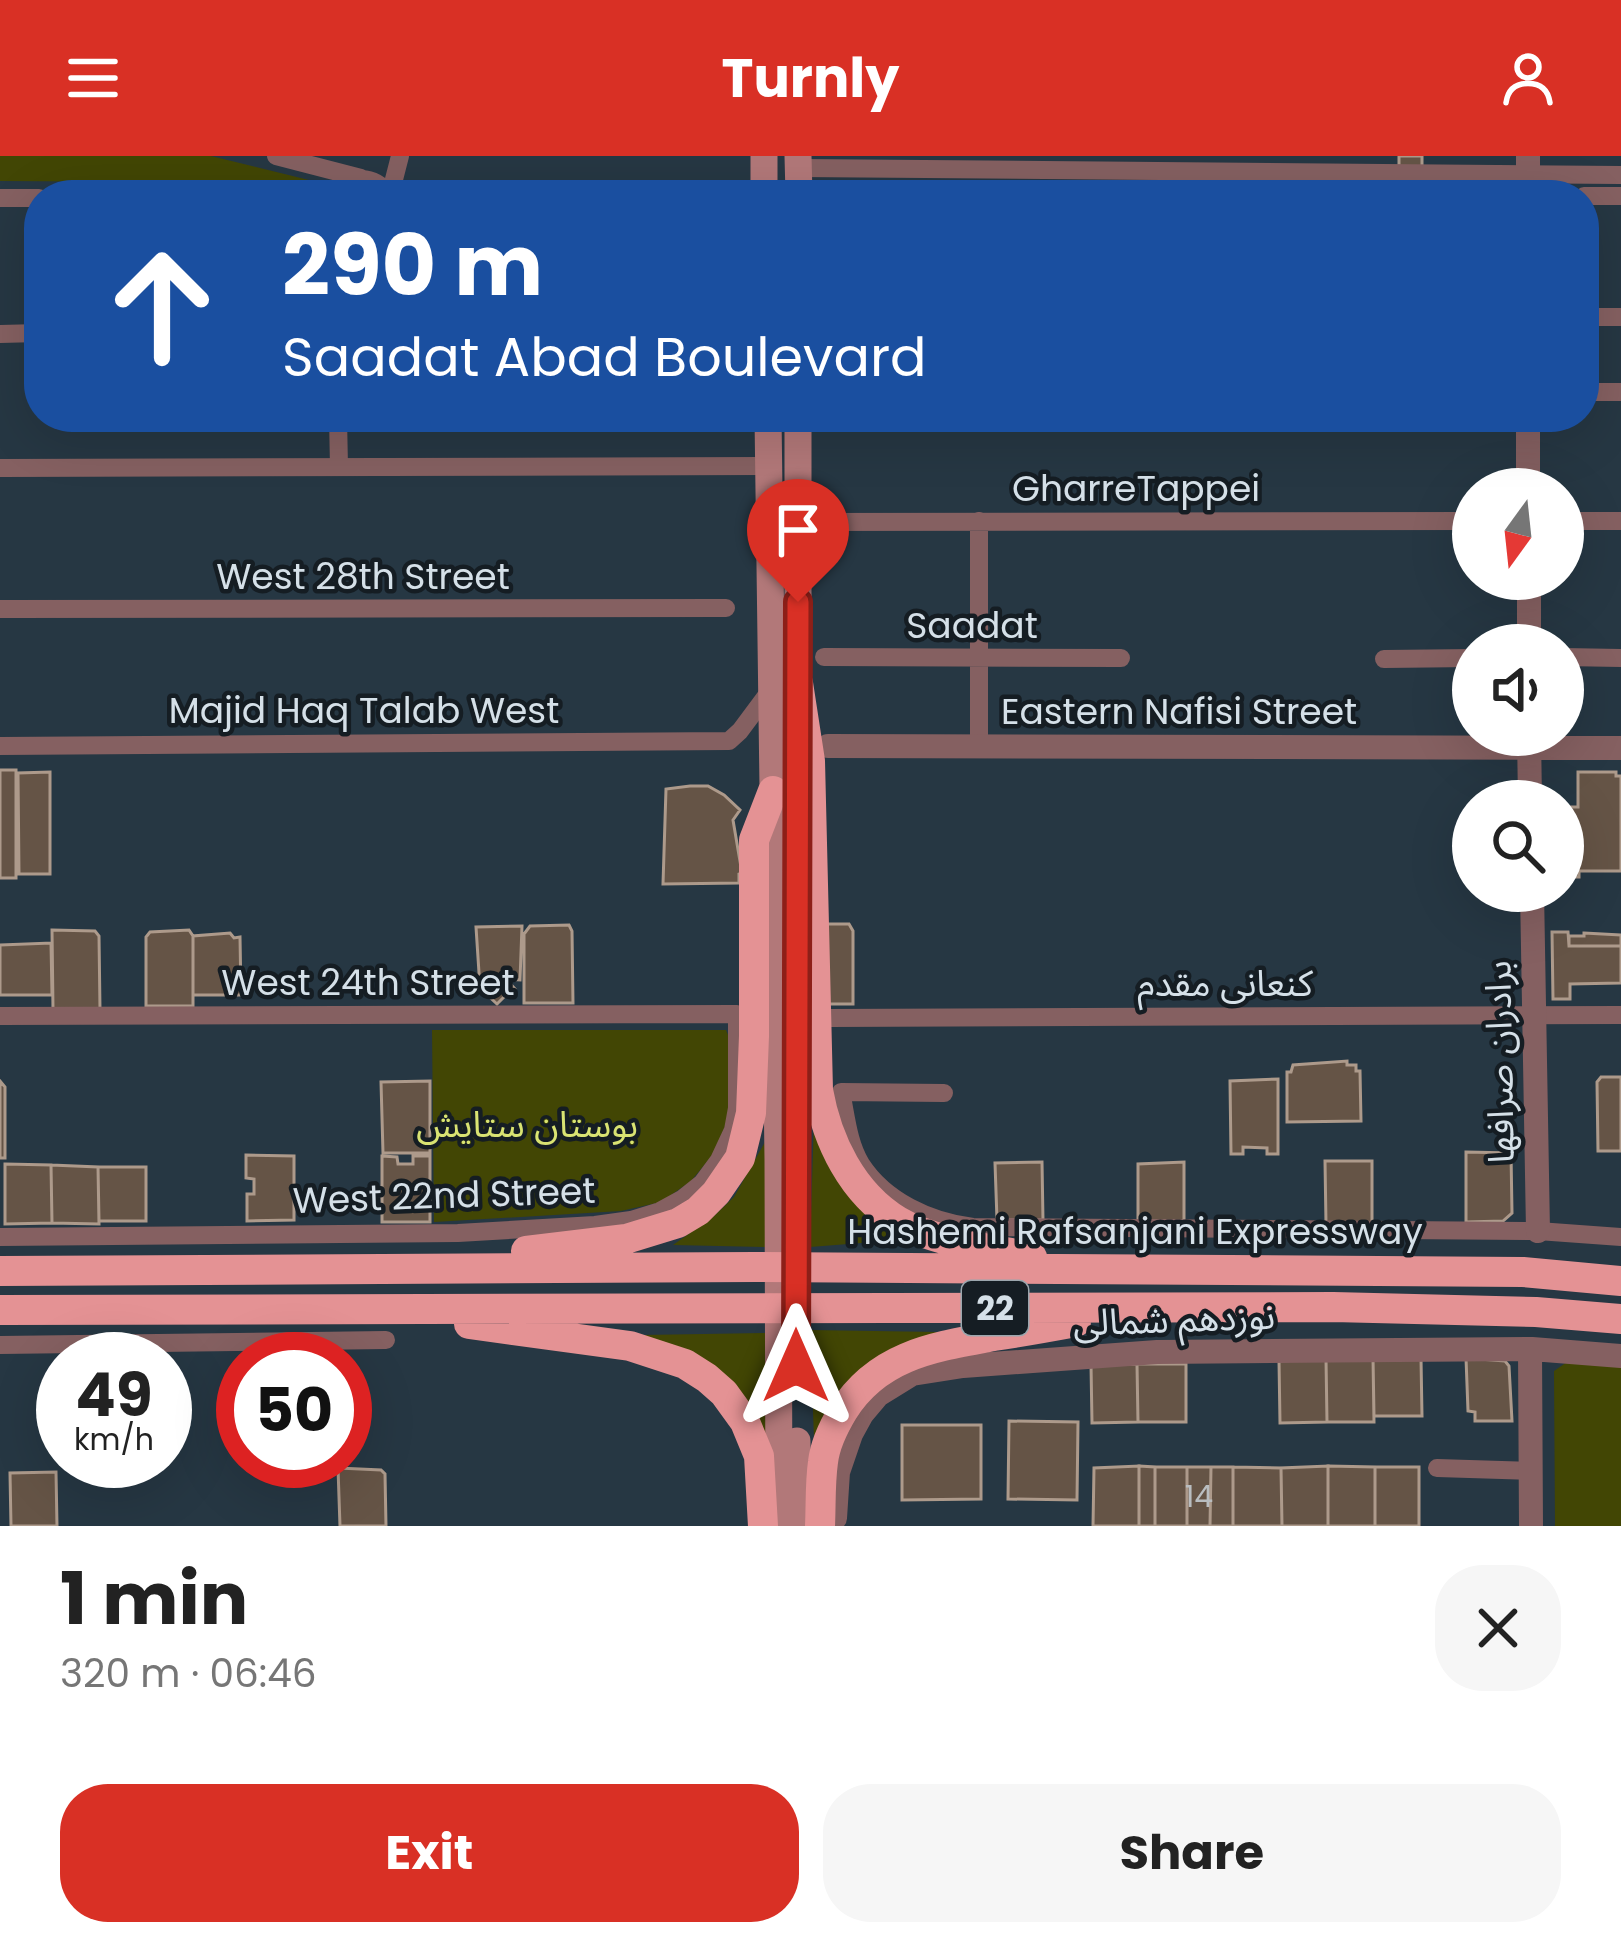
<!DOCTYPE html>
<html lang="en">
<head>
<meta charset="utf-8">
<style>
	body { margin:0; font-family:Poppins,"Noto Sans Arabic",sans-serif; background:#f6f6f6; color:#222; height:100vh; display:flex; flex-direction:column; font-size:45px; white-space:nowrap }
	* { box-sizing:border-box; margin:0 }
	p { font-size:39px; color:#767676 }
	.icon { flex:none; width:66px; height:66px; fill:none; stroke:currentColor; stroke-width:2; stroke-linecap:round; stroke-linejoin:round }
	.map { position:relative; height:1370px; overflow:hidden }
	.sheet { display:flex; flex-direction:column; background:#fff; flex:1 }
	.sheet>* { flex:none }
	.top-card { position:absolute; left:24px; top:24px; width:1575px; height:252px; border-radius:48px; box-shadow:0 12px 48px #0002; background:#1a4fa0; color:#fff; overflow:hidden }
	.needle { width:78px; rotate:195deg }
	.fabs { position:absolute; left:1452px; top:312px; display:grid; gap:24px }
	.fabs a { display:grid; place-items:center; width:132px; height:132px; border-radius:50%; background:#fff; box-shadow:0 12px 48px #0002; font-size:60px }
	.speed { position:absolute; left:36px; top:1176px; display:flex; gap:24px; font-size:60px; font-weight:700; text-align:center }
	.speed>* { display:grid; place-content:center; width:156px; height:156px; border-radius:50%; background:#fff; box-shadow:0 12px 48px #0002; line-height:1 }
	.speed small { font-size:30px; font-weight:400 }
	.speed .limit { border:18px solid #d22; background:#fff; color:#111 }
	.pin { position:absolute; display:grid; place-items:center; width:102px; height:102px; color:#fff; margin:-123px -51px; border-radius:50% 50% 50% 0; rotate:-45deg; box-shadow:0 0 12px #0007 }
	.pin .icon { rotate:45deg }
	.me { position:absolute; width:132px; margin:-66px; rotate:0deg; stroke-linejoin:round; filter:drop-shadow(0 0 9px #0008) }
	.turn { display:flex; align-items:center; gap:42px; height:252px; padding:0 60px; font-size:54px }
	.turn .icon { width:156px; height:156px; stroke-width:2.5 }
	.turn b { display:block; font-size:84px; line-height:102px }
	.round { display:grid; place-items:center; flex:none; width:126px; height:126px; border-radius:48px; background:#f6f6f6 }
	.overview { display:flex; align-items:center; justify-content:space-between; height:204px; padding:0 60px }
	h1 { font-size:72px; font-weight:700; line-height:90px }
	.action { display:flex; gap:24px; margin-top:auto; padding:24px 60px }
	.action a { flex:1; height:138px; border-radius:48px; background:#d93025; color:#fff; font-size:48px; font-weight:700; line-height:138px; text-align:center }
	.action a+a { background:#f6f6f6; color:#222 }
	header { display:flex; justify-content:space-between; align-items:center; height:156px; padding:0 60px; background:#d93025; color:#fff; font-size:54px; font-weight:700 }
	.map>svg:first-child { display:block }
	.green { fill:#424604 }
	.building { fill:#655446; stroke:#ad9a8b; stroke-width:3 }
	.lines { fill:none; stroke-linecap:round; stroke-linejoin:round }
	.minor { stroke:#856061; stroke-width:18 }
	.tertiary { stroke:#856061; stroke-width:24 }
	.secondary { stroke:#b27879; stroke-width:27 }
	.trunk { stroke:#e49294; stroke-width:30 }
	.route-casing { stroke:#8d1f18; stroke-width:30 }
	.route { stroke:#d93025; stroke-width:21 }
	.labels { text-anchor:middle; stroke-width:9; stroke-linejoin:round; paint-order:stroke }
	.number-label { font-size:30px; fill:#b9bdc0 }
	.shield { fill:#151d23; stroke:#9ba6ad; stroke-width:3 }
	.shield-label { font-size:33px; font-weight:bold; fill:#d5e0e8 }
	.street-label { font-size:36px; fill:#d5e0e8; stroke:#151d23 }
	.park-label { font-size:36px; fill:#d9e372; stroke:#151d23 }
</style>
</head>
<body>
<header><svg class="icon" aria-label="menu" viewBox="0 0 24 24"><path d="M4 6h16M4 12h16M4 18h16"/></svg>Turnly<svg class="icon" aria-label="person" viewBox="0 0 24 24"><circle cx="12" cy="8" r="4"/><path d="M4 21q1-7 8-7t8 7"/></svg></header>
<div class="map">
<svg width="1621" height="1370" viewBox="0 0 1621 1370">
	<rect width="100%" height="100%" fill="#263743"/>
	<path class="green" d="M 0,0 L 211,0 L 321,27 L 0,25 Z
		M 432,874 L 726,874 L 728,879 L 729,960 L 715,996 L 691,1025 L 661,1046 L 621,1055 L 434,1066 Z
		M 814,962 L 912,1083 L 810,1091 Z
		M 765,986 L 766,1091 L 673,1089 L 714,1060 L 734,1041 Z
		M 810,1174 L 938,1176 L 814,1283 Z
		M 765,1177 L 766,1290 L 642,1179 Z
		M 1567,1206 L 1621,1208 L 1621,1370 L 1555,1370 L 1554,1215 Z"/>
	<path class="building" d="M 1399,0 L 1422,0 L 1422,13 L 1399,13 Z
		M 0,614 L 16,614 L 16,722 L 0,722 Z
		M 50,616 L 50,718 L 19,718 L 18,617 Z
		M 1578,616 L 1616,616 L 1616,620 L 1621,620 L 1621,715 L 1579,715 L 1579,721 L 1563,721 L 1563,651 L 1578,651 Z
		M 690,630 L 708,630 L 724,639 L 740,654 L 733,664 L 742,717 L 739,718 L 739,727 L 663,728 L 666,633 Z
		M 821,768 L 849,768 L 853,775 L 853,848 L 820,848 Z
		M 569,769 L 572,775 L 573,847 L 524,847 L 524,778 L 530,770 Z
		M 522,770 L 520,824 L 506,823 L 515,833 L 514,840 L 505,840 L 497,848 L 480,832 L 476,771 Z
		M 52,774 L 95,775 L 99,780 L 100,853 L 53,853 Z
		M 189,774 L 193,780 L 193,850 L 146,850 L 146,781 L 150,776 Z
		M 1552,776 L 1568,776 L 1569,790 L 1621,790 L 1621,827 L 1570,828 L 1570,843 L 1553,843 Z
		M 230,777 L 234,782 L 240,781 L 241,839 L 193,839 L 193,780 Z
		M 1584,777 L 1621,779 L 1621,790 L 1569,790 L 1569,780 L 1584,780 Z
		M 51,787 L 52,839 L 0,839 L 0,789 Z
		M 1347,905 L 1347,909 L 1356,909 L 1356,915 L 1360,915 L 1361,965 L 1287,966 L 1287,916 L 1291,916 L 1293,909 Z
		M 1601,921 L 1621,921 L 1621,995 L 1598,995 L 1597,926 Z
		M 1278,923 L 1278,998 L 1267,998 L 1267,992 L 1243,991 L 1243,998 L 1231,998 L 1230,925 Z
		M 0,925 L 5,931 L 5,1002 L 0,1002 Z
		M 430,925 L 430,997 L 383,997 L 381,926 Z
		M 1466,996 L 1511,997 L 1512,1057 L 1503,1065 L 1466,1066 Z
		M 246,999 L 294,1000 L 294,1064 L 247,1065 L 247,1038 L 254,1038 L 254,1023 L 246,1022 Z
		M 382,1000 L 397,1001 L 398,1008 L 413,1008 L 413,1000 L 430,1000 L 430,1066 L 382,1066 Z
		M 1325,1005 L 1372,1005 L 1372,1070 L 1326,1068 Z
		M 1042,1006 L 1043,1064 L 997,1064 L 995,1007 Z
		M 1184,1006 L 1184,1065 L 1138,1065 L 1138,1008 Z
		M 5,1008 L 51,1009 L 52,1067 L 5,1068 Z
		M 51,1009 L 98,1011 L 99,1068 L 52,1067 Z
		M 98,1011 L 146,1011 L 146,1065 L 99,1065 Z
		M 1373,1202 L 1374,1266 L 1327,1266 L 1326,1203 Z
		M 1373,1202 L 1421,1203 L 1422,1260 L 1374,1260 Z
		M 1466,1202 L 1505,1205 L 1509,1210 L 1512,1265 L 1475,1265 L 1475,1256 L 1468,1255 Z
		M 1326,1203 L 1327,1266 L 1280,1267 L 1279,1205 Z
		M 1137,1208 L 1138,1266 L 1092,1267 L 1091,1209 Z
		M 1137,1208 L 1186,1208 L 1186,1266 L 1138,1266 Z
		M 1009,1265 L 1078,1266 L 1077,1344 L 1008,1343 Z
		M 902,1269 L 981,1269 L 981,1343 L 902,1344 Z
		M 1139,1310 L 1155,1311 L 1155,1370 L 1139,1370 Z
		M 1139,1310 L 1139,1370 L 1093,1370 L 1094,1312 Z
		M 1328,1310 L 1375,1311 L 1375,1370 L 1328,1370 Z
		M 1328,1310 L 1328,1370 L 1282,1370 L 1281,1312 Z
		M 1155,1311 L 1187,1311 L 1187,1370 L 1155,1370 Z
		M 1187,1311 L 1211,1311 L 1210,1370 L 1187,1370 Z
		M 1211,1311 L 1233,1311 L 1233,1370 L 1210,1370 Z
		M 1233,1311 L 1281,1312 L 1282,1370 L 1233,1370 Z
		M 1375,1311 L 1419,1311 L 1419,1370 L 1375,1370 Z
		M 338,1312 L 381,1314 L 385,1318 L 386,1370 L 340,1370 Z
		M 56,1316 L 57,1370 L 11,1370 L 10,1317 Z"/>
	<g class="lines">
		<path class="minor" d="M 276,0 L 361,22
			M 798,12 L 1621,19
			M 334,39 C 350,18 374,18 389,39
			M 390,39 L 400,0
			M 1584,40 L 1621,40
			M 0,42 L 39,42
			M 1584,161 L 1621,161
			M 0,178 L 39,177
			M 1584,236 L 1621,236
			M 338,261 L 339,311
			M 0,312 L 768,310
			M 1563,365 L 1621,365
			M 798,366 L 1473,365
			M 0,453 L 726,452
			M 824,501 L 1121,502
			M 1563,501 L 1621,502
			M 1384,503 L 1473,502
			M 0,590 L 729,585 L 740,575 L 772,532
			M 979,591 L 979,365
			M 0,860 L 737,858 L 737,952 L 733,974 L 719,1004 L 702,1027 L 682,1043 L 660,1055 L 631,1064 L 595,1069 L 458,1077 L 0,1081
			M 829,862 L 1621,859
			M 944,937 L 841,936 C 846,959 848,987 861,1008 C 885,1045 930,1066 973,1071 L 1538,1075 L 1621,1081
			M 0,1189 L 386,1184
			M 1437,1312 L 1531,1315"/>
		<path class="tertiary" d="M 1528,0 L 1528,39
			M 1528,261 L 1528,333
			M 1529,423 L 1529,489
			M 1529,579 L 1530,645
			M 828,590 L 1621,592
			M 1532,735 L 1538,1075
			M 1530,1193 L 1531,1370
			M 835,1362 L 838,1316 L 851,1278 L 862,1258 L 878,1239 L 912,1218 L 963,1210 L 1157,1196 L 1532,1193 L 1621,1200"/>
		<path class="secondary" d="M 764,0 L 764,39
			M 798,0 L 799,39
			M 768,261 L 778,1003 L 779,1370
			M 798,545 L 798,261
			M 797,1025 L 798,679
			M 797,1285 L 798,1370"/>
		<path class="trunk" d="M 798,527 L 810,605 L 818,934 C 827,985 852,1037 898,1065 C 933,1086 992,1093 1032,1101
			M 526,1095 L 626,1083 L 678,1067 L 698,1055 L 716,1037 L 740,1002 L 751,957 L 754,880 L 754,684 L 773,635
			M 0,1115 L 755,1111 L 1523,1116 L 1621,1125
			M 0,1154 L 1333,1151 L 1536,1156 L 1621,1163
			M 469,1168 L 630,1190 L 685,1208 L 707,1222 L 724,1237 L 745,1266 L 759,1300 L 763,1370
			M 820,1370 C 821,1349 820,1327 823,1306 C 825,1288 834,1270 843,1255 C 878,1199 934,1191 994,1180 C 1021,1176 1049,1171 1076,1166"/>
	</g>
	<g class="lines">
		<defs>
			<path id="route" d="M 796,1210 L 798,446"/>
		</defs>
		<use href="#route" class="route-casing"/>
		<use href="#route" class="route"/>
	</g>
	<g class="labels">
		<g class="number-label">
			<text x="1199" y="1351">14</text>
		</g>
		<rect class="shield" x="962" y="1125" width="66" height="54" rx="9"/>
		<g class="shield-label">
			<text x="995" y="1164">22</text>
		</g>
		<g class="street-label">
			<text x="1136" y="345">GharreTappei</text>
			<text x="363" y="433">West 28th Street</text>
			<text x="972" y="482">Saadat</text>
			<text x="364" y="567">Majid Haq Talab West</text>
			<text x="1179" y="568">Eastern Nafisi Street</text>
			<text x="368" y="839">West 24th Street</text>
			<text x="1225" y="840">کنعانی مقدم</text>
			<text transform="translate(1499 906) rotate(-91)" y="13">برادران صرافها</text>
			<text transform="translate(444 1039) rotate(-2)" y="13">West 22nd Street</text>
			<text x="1135" y="1088">Hashemi Rafsanjani Expressway</text>
			<text transform="translate(1174 1163) rotate(-2)" y="13">نوزدهم شمالی</text>
		</g>
		<g class="park-label">
			<text x="527" y="981">بوستان ستایش</text>
		</g>
	</g>
</svg>
<div class="fabs">
<a><svg class="needle" viewBox="-14 -14 28 28"><path d="M0-13l5 13h-10z" fill="#e53935"/><path d="M0 13l5-13h-10z" fill="#767676"/></svg></a>
<a><svg class="icon" aria-label="sound" viewBox="0 0 24 24"><path d="M4 9h4l5-4v14l-5-4H4zM17 9q2 3 0 6"/></svg></a>
<a><svg class="icon" aria-label="search" viewBox="0 0 24 24"><circle cx="10" cy="10" r="6"/><path d="M15 15l6 6"/></svg></a>
</div>
<div class="speed"><div>49<small>km/h</small></div><div class="limit">50</div></div>
<div class="pin" style="left:798px;top:446px;background:#d93025"><svg class="icon" aria-label="arrive" viewBox="0 0 24 24"><path d="M6 21V4h12l-3 4 3 4H6"/></svg></div>
<svg class="me" style="left:796px;top:1210px" viewBox="-20 -20 40 40"><path d="M0-17L14 15 0 8-14 15z" fill="#d93025" stroke="#fff" stroke-width="4"/></svg>
<div class="top-card">
<div class="turn"><svg class="icon" aria-label="ahead" viewBox="0 0 24 24"><path d="M12 20V5M6 11l6-6 6 6"/></svg><div><b>290 m</b>Saadat Abad Boulevard</div></div>
</div>
</div>
<section class="sheet">
<div class="overview"><div><h1>1 min</h1><p>320 m · 06:46</p></div><a class="round"><svg class="icon" aria-label="close" viewBox="0 0 24 24"><path d="M6 6l12 12M18 6L6 18"/></svg></a></div>
<div class="action"><a>Exit</a><a>Share</a></div>
</section>
</body>
</html>
